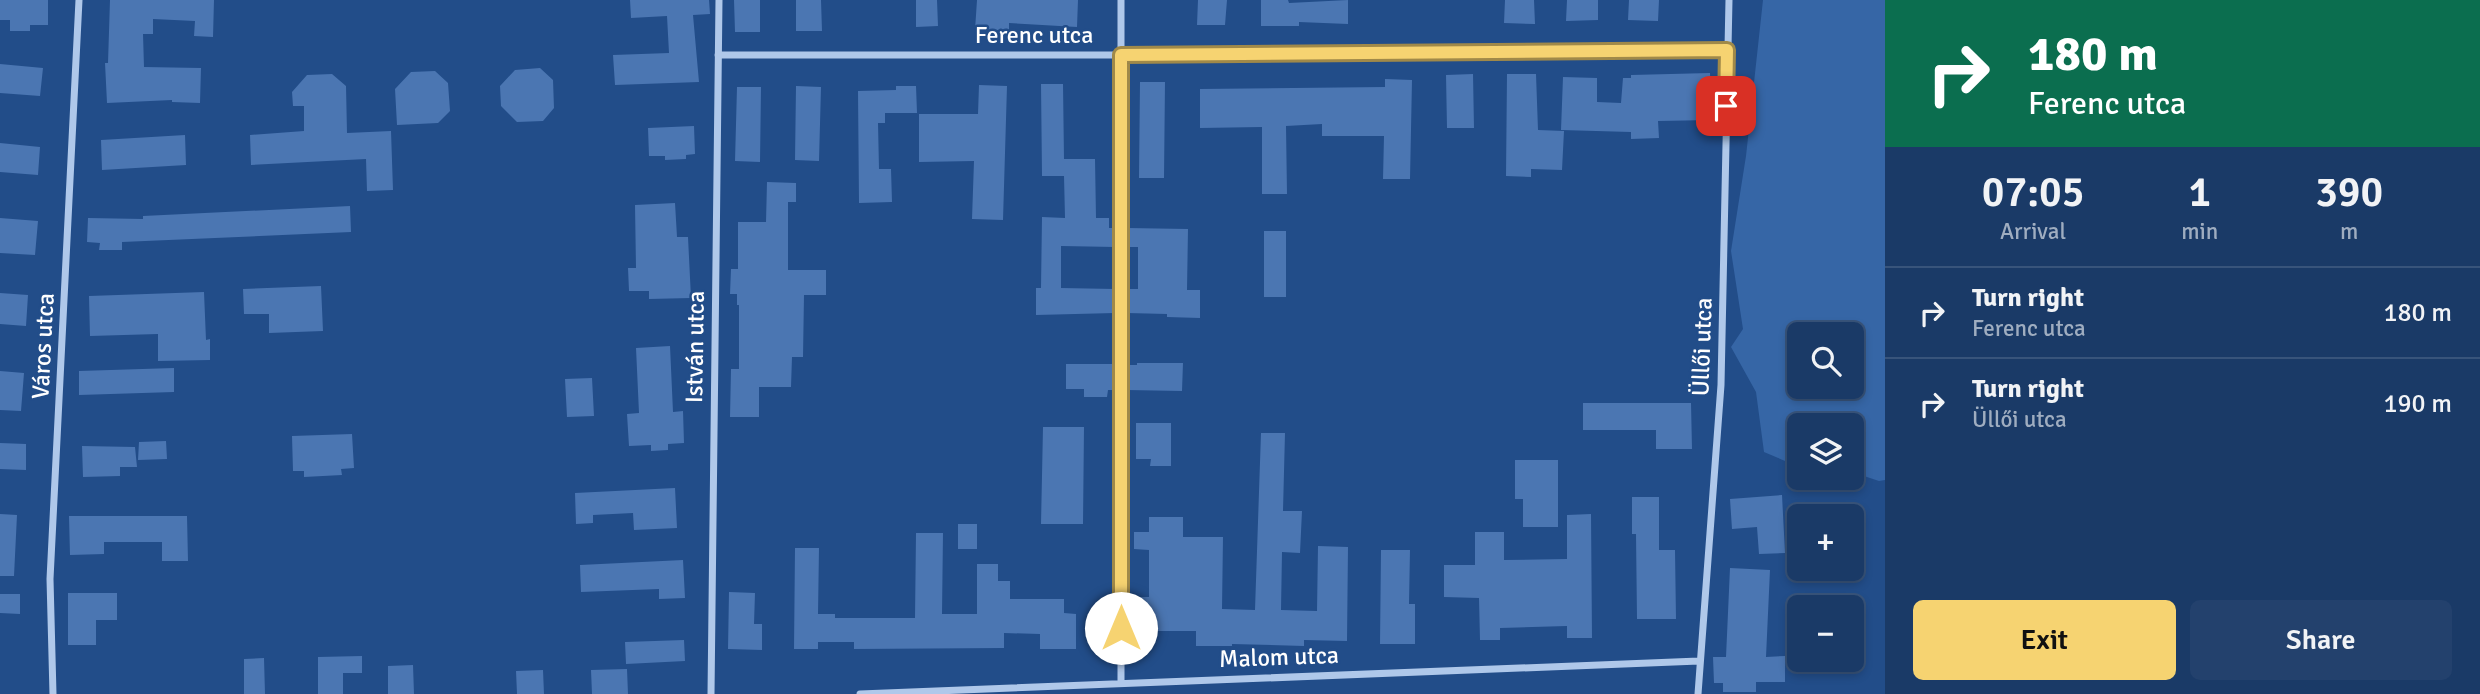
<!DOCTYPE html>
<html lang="en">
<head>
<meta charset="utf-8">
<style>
	body { margin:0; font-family:Signika,sans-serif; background:#23416d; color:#f1f3f6; height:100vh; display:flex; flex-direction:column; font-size:26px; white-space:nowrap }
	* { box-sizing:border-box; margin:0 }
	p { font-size:23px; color:#9fadc0 }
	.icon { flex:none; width:38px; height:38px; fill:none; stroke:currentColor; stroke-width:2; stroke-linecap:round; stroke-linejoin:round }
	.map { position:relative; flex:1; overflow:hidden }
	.side { display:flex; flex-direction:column; background:#1a3a67; width:595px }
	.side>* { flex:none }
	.guide { background:#0b6e4f; color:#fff; overflow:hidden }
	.tools { position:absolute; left:1787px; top:322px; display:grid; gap:14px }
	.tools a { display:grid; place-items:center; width:77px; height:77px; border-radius:10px; background:#1a3a67; box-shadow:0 4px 10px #0003,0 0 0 2px #38547b; font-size:35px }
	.pin { position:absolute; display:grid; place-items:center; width:60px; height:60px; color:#fff; margin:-30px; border-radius:14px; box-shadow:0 4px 10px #0006 }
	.me { position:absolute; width:77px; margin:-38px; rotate:0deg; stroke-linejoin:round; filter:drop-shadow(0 0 5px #0008) }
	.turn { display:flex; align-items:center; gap:24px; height:147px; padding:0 28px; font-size:32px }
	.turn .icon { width:91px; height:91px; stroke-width:2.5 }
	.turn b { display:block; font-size:49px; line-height:60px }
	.eta { display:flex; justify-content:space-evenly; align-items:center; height:119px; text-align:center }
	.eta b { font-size:42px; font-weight:600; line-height:49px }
	.button { display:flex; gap:14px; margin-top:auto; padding:14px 28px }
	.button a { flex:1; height:80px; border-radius:10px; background:#f6d371; color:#111; font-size:28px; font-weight:600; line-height:80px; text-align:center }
	.button a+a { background:#23416d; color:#f1f3f6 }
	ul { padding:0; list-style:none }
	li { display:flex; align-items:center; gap:21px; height:91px; padding:0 28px; border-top:2px solid #38547b }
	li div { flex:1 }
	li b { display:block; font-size:26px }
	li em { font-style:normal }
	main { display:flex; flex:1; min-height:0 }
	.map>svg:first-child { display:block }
	.green { fill:#3666a6; fill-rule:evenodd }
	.building { fill:#4b76b2 }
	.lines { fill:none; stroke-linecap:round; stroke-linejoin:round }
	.street { stroke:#afc8ea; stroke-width:7 }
	.route-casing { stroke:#a08949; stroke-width:18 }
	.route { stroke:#f6d371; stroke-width:12 }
	.labels { text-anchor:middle; stroke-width:5; stroke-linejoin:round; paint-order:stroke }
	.street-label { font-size:24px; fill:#fff; stroke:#224d89 }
</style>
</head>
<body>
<main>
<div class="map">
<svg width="1885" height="694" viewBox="0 0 1885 694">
	<rect width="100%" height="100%" fill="#224d89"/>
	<path class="green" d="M 1763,0 L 1885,0 L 1885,480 L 1879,481 L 1852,472 L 1852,425 L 1799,425 L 1799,467 L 1764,452 L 1756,392 L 1731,347 L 1743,329 L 1731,251 L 1746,156 ZM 1799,334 L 1852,334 L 1852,387 L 1799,387 Z"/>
	<path class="building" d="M 0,0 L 48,0 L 48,25 L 30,25 L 30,31 L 10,31 L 10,20 L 0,20 Z
		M 110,0 L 214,0 L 213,37 L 194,36 L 195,21 L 153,19 L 153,34 L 143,34 L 144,67 L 201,68 L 200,103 L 172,102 L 172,100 L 107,103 L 105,63 L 108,63 Z
		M 630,0 L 709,0 L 710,14 L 693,15 L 699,82 L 615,85 L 613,55 L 669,53 L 667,16 L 631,18 Z
		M 734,0 L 760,0 L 760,32 L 735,32 Z
		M 796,0 L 821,0 L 822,31 L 796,31 Z
		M 916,0 L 937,0 L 938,26 L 916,27 Z
		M 977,0 L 1078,0 L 1077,27 L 1009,23 L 1009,30 L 975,30 Z
		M 1198,0 L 1227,0 L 1225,25 L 1197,25 Z
		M 1261,0 L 1288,0 L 1289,3 L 1348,0 L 1348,24 L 1299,22 L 1299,26 L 1261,26 Z
		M 1505,0 L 1534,0 L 1535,24 L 1504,23 Z
		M 1567,0 L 1598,0 L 1598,20 L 1566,21 Z
		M 1629,0 L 1659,0 L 1658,21 L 1628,20 Z
		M 0,64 L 43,68 L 40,96 L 0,93 Z
		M 540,68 L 553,80 L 554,108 L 543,121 L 517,122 L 501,106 L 500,86 L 515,70 Z
		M 435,71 L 448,83 L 450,111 L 438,123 L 397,125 L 395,89 L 411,72 Z
		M 1710,73 L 1712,120 L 1658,121 L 1659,138 L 1631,139 L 1631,132 L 1561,130 L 1563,77 L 1597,78 L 1597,102 L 1621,103 L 1623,78 L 1631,78 L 1631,75 Z
		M 332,74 L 346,86 L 347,133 L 391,131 L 393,190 L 367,191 L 366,159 L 251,165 L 250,135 L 304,131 L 304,106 L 293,106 L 292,92 L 307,75 Z
		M 1473,74 L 1474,128 L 1447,128 L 1446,75 Z
		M 1507,74 L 1536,74 L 1538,130 L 1564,131 L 1562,170 L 1531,169 L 1531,177 L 1506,176 Z
		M 1385,79 L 1412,80 L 1410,179 L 1383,179 L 1384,136 L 1322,136 L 1322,124 L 1286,126 L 1287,194 L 1262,194 L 1262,127 L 1200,128 L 1200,89 L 1385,87 Z
		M 1140,82 L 1165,82 L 1164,178 L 1139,178 Z
		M 1041,84 L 1063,84 L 1064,159 L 1095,159 L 1096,218 L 1109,218 L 1109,228 L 1115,228 L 1115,247 L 1061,246 L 1061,288 L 1115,289 L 1115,313 L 1036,315 L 1036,288 L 1041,288 L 1042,217 L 1065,218 L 1064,176 L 1042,176 Z
		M 979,85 L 1007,86 L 1003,220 L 972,219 L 974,161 L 919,162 L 919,114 L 978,114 Z
		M 796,86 L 821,87 L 819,161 L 795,160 Z
		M 896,86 L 916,86 L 917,113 L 885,113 L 885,123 L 878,123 L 879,169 L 891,169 L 892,202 L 859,203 L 858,91 L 896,90 Z
		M 737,87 L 761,87 L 760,162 L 735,161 Z
		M 694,126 L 695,154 L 686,155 L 686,159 L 665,160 L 665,156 L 649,156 L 648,128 Z
		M 185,135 L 186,165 L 102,170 L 101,140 Z
		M 0,143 L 40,147 L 38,175 L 0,172 Z
		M 767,182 L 796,183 L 796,202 L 788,202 L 788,270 L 826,270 L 826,295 L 804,295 L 803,357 L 792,357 L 791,387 L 759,387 L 759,417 L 730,417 L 731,369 L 739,369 L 739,305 L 737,305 L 737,294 L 730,294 L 731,269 L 738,269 L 738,222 L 766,222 Z
		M 675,203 L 677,237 L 688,237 L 691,298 L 649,299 L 649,291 L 629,291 L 628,268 L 636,268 L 635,205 Z
		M 350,206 L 351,232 L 122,242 L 122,250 L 99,250 L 100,243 L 87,242 L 88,218 L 143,219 L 143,216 Z
		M 0,218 L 38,221 L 35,255 L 0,253 Z
		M 1127,228 L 1188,229 L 1187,290 L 1200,290 L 1200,318 L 1167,317 L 1167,314 L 1127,313 L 1127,289 L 1138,289 L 1138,247 L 1127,247 Z
		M 1264,231 L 1286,231 L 1286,297 L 1264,297 Z
		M 321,286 L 323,331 L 269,333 L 269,314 L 244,314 L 243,289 Z
		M 204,292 L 206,340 L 210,339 L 210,360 L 158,361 L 158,334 L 90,336 L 89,296 Z
		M 0,293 L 28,295 L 26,326 L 0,324 Z
		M 670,346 L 673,412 L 683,411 L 684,443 L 668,444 L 668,450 L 651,451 L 651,445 L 629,446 L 627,414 L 639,413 L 636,348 Z
		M 1137,363 L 1183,363 L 1182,391 L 1127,390 L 1127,365 L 1137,365 Z
		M 1066,364 L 1115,364 L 1115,390 L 1108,390 L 1107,397 L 1084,397 L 1084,389 L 1066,389 Z
		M 174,368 L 174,392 L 79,395 L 79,371 Z
		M 0,371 L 24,373 L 21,411 L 0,410 Z
		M 592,378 L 594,416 L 567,417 L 565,379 Z
		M 1583,403 L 1691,403 L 1692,449 L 1656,449 L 1656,430 L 1583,430 Z
		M 1136,423 L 1171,423 L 1171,466 L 1150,466 L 1151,459 L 1136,459 Z
		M 1043,427 L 1084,427 L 1083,524 L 1041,524 Z
		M 1261,433 L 1285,433 L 1283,511 L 1302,511 L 1300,553 L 1282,552 L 1281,610 L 1317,611 L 1318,546 L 1348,547 L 1347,641 L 1304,640 L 1304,646 L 1232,644 L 1232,646 L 1196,646 L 1196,631 L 1148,631 L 1148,615 L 1133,615 L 1133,597 L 1149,597 L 1149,550 L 1134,549 L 1134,532 L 1149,532 L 1149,517 L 1183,517 L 1183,537 L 1223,537 L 1222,609 L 1255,610 Z
		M 352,434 L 354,468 L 341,469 L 342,475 L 304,477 L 304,471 L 293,471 L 292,436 Z
		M 166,441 L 167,459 L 138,460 L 139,442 Z
		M 0,443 L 26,444 L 26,470 L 0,469 Z
		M 82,446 L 135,447 L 137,467 L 120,467 L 120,476 L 83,477 Z
		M 1515,460 L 1558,460 L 1558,527 L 1523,527 L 1523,499 L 1515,499 Z
		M 675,488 L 677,528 L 634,530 L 633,513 L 593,515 L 593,523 L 576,524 L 575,493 Z
		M 1782,495 L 1785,553 L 1759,554 L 1757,527 L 1732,529 L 1730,499 Z
		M 1632,497 L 1659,497 L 1659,550 L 1675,550 L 1676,619 L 1637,619 L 1636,534 L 1632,534 Z
		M 0,514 L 17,515 L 14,576 L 0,576 Z
		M 1591,514 L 1592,638 L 1567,638 L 1567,626 L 1500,628 L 1500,640 L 1480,640 L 1479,598 L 1444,597 L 1444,565 L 1475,565 L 1475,532 L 1504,532 L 1504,560 L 1567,559 L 1567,515 Z
		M 69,516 L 187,516 L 188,561 L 162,561 L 162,542 L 104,542 L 104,554 L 70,555 Z
		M 958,524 L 977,524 L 977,549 L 958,549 Z
		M 916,533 L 943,533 L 942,614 L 977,614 L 977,564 L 998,564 L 998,581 L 1010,581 L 1010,599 L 1064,599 L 1064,613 L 1076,614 L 1076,649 L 1040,649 L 1040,634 L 1004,633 L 1004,648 L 854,649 L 854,642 L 818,642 L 818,649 L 794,649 L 795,548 L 819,548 L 818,614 L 835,614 L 835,618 L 915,618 Z
		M 1381,550 L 1410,550 L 1409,604 L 1415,604 L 1415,644 L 1380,644 Z
		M 683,560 L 685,598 L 659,599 L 659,589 L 581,592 L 580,565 Z
		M 1730,568 L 1770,570 L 1766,657 L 1785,656 L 1785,682 L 1756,682 L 1756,692 L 1723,692 L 1723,683 L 1714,683 L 1713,657 L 1726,657 Z
		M 729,592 L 755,593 L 754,624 L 762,624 L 762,650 L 728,649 Z
		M 68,593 L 117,593 L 117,620 L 96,620 L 96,645 L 68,645 Z
		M 0,594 L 20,594 L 20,614 L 0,613 Z
		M 684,640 L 685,661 L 626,664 L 625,642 Z
		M 362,656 L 362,673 L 343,673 L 343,694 L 318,694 L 318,657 Z
		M 264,658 L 265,694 L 244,694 L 244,659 Z
		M 413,665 L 414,694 L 388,694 L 388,666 Z
		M 627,669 L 628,694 L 592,694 L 591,670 Z
		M 543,670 L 544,694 L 517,694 L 516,671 Z"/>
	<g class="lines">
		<path class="street" d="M 1121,0 L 1121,682
			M 718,55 L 1120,55 L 1727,50
			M 53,694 L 50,579 L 79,0
			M 711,694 L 719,0
			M 860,694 L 1699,661
			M 1698,694 L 1721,385 L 1729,0"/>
	</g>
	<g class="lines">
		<defs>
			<path id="route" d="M 1121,628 L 1121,55 L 1727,50 L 1726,106"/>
		</defs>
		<use href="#route" class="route-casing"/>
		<use href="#route" class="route"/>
	</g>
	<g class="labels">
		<g class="street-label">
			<text x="1034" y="43">Ferenc utca</text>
			<text transform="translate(43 346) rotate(-87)" y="8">Város utca</text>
			<text transform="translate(695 347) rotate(-89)" y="8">István utca</text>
			<text transform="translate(1702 347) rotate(-88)" y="8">Üllői utca</text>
			<text transform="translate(1279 657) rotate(-2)" y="8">Malom utca</text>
		</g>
	</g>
</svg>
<div class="tools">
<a><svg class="icon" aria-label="search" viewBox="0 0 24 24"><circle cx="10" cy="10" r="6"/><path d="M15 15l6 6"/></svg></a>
<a><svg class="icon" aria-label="layers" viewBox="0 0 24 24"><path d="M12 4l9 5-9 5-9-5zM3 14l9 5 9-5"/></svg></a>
<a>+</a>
<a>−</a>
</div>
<div class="pin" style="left:1726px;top:106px;background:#d93025"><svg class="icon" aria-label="arrive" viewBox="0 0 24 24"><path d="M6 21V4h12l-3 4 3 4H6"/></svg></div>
<svg class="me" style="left:1121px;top:628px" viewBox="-20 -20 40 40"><circle r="19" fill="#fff"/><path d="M0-13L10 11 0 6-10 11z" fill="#f6d371"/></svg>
</div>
<section class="side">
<div class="guide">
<div class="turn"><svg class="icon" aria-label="right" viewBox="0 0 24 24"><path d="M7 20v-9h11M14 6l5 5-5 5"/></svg><div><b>180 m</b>Ferenc utca</div></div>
</div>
<div class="eta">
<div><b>07:05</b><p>Arrival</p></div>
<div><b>1</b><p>min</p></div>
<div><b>390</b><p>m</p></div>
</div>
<ul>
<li><svg class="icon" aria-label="right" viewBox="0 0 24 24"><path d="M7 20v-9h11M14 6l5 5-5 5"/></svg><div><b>Turn right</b><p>Ferenc utca</p></div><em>180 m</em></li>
<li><svg class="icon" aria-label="right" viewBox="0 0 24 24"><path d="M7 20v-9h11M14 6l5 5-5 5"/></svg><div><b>Turn right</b><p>Üllői utca</p></div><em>190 m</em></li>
</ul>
<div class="button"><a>Exit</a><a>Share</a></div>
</section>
</main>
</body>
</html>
